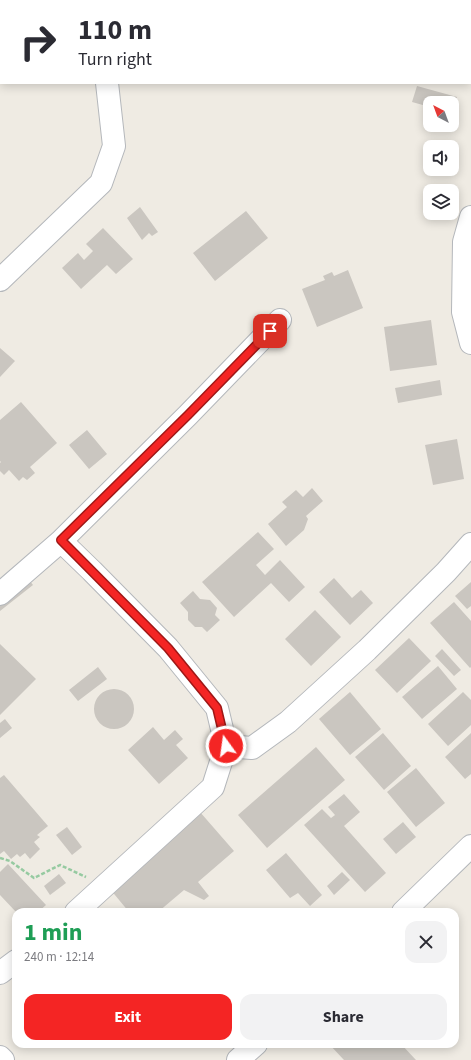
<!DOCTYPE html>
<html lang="en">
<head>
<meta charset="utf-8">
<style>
	body { margin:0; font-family:"Source Sans 3",sans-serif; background:#f2f2f3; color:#2b2b33; height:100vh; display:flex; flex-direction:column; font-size:15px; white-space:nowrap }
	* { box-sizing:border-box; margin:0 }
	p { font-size:13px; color:#7c7c81 }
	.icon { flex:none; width:22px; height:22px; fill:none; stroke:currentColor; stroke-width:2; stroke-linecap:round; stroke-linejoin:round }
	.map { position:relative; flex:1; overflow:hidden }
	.drawer { position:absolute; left:12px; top:908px; width:447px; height:140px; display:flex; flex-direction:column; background:#fff; border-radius:12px; box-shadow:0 2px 10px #0003 }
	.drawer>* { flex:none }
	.hud { position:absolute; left:0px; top:0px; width:471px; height:84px; box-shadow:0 2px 10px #0003; background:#fff; color:#2b2b33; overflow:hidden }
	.needle { width:26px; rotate:319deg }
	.fabs { position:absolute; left:423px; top:96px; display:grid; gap:8px }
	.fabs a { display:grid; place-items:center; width:36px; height:36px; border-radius:8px; background:#fff; box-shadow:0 2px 10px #0003; font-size:20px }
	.pin { position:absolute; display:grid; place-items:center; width:34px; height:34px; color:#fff; margin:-17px; border-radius:8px; box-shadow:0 2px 6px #0006 }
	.me { position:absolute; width:44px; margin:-22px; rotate:346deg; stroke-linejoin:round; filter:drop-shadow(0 0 3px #0008) }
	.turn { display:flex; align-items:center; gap:14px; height:84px; padding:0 12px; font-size:18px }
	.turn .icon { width:52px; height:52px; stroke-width:2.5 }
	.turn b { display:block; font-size:28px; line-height:34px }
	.round { display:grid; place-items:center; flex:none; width:42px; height:42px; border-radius:12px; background:#f2f2f3 }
	.head { display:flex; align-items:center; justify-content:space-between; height:68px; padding:0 12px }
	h1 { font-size:24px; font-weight:700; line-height:30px; color:#1e9e55 }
	.cta { display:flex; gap:8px; margin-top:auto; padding:8px 12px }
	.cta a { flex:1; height:46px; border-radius:12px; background:#f42524; color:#fff; font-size:16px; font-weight:700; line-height:46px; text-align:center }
	.cta a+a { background:#f2f2f3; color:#2b2b33 }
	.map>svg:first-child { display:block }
	.building { fill:#cac6c0 }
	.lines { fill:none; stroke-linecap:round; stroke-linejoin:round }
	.minor-casing { stroke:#b4b7bb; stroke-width:24 }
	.path { stroke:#96caa1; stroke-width:2.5; stroke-dasharray:4 2; stroke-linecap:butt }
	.minor { stroke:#fff; stroke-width:22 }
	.route-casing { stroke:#9f1817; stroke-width:10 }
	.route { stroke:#f42524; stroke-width:7 }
</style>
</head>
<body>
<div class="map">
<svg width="471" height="1060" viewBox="0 0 471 1060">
	<rect width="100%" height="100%" fill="#efebe3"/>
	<path class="building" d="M 417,86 L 457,97 L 452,113 L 452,103 L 430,103 L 430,107 L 412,102 Z
		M 140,207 L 158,232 L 152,236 L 149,233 L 142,240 L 127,218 Z
		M 246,211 L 268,238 L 215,281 L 193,253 Z
		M 103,228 L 133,259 L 116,274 L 107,265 L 81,289 L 62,268 L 78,253 L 84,260 L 93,251 L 86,244 Z
		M 348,270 L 363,308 L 317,327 L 302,289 L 325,280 L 323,276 L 332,272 L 334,276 Z
		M 431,320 L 437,365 L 390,371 L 384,327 Z
		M 0,348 L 15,361 L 0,377 Z
		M 440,380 L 442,395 L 398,403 L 395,388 Z
		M 21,402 L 57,443 L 30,467 L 35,473 L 27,480 L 23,477 L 19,481 L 9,470 L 4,475 L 0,471 L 0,463 L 1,462 L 0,461 L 0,420 Z
		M 87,430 L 107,454 L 89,469 L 69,445 Z
		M 457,439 L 464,479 L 433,485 L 425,445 Z
		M 312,488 L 323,501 L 306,516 L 308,519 L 304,530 L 286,546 L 268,524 L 287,507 L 282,502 L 296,490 L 303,497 Z
		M 258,532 L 274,549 L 256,565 L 265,575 L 280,560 L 305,587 L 289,602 L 271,583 L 234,617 L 202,582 Z
		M 26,576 L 33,585 L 0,611 L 0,596 Z
		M 334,578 L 352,598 L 361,590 L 373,603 L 350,625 L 319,592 Z
		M 471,582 L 471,606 L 467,609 L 455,596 Z
		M 193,591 L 200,599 L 210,600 L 217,608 L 215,615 L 220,620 L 207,632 L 202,627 L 195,627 L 188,620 L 188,612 L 180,603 Z
		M 454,602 L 471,621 L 471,667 L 470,668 L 430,623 Z
		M 315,610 L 341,637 L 311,666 L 285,639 Z
		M 409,638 L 431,661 L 397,693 L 375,670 Z
		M 0,644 L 36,679 L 0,715 Z
		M 442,649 L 461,670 L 454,676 L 435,656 Z
		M 438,666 L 457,689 L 422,719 L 402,697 Z
		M 98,667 L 107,679 L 78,701 L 69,690 Z
		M94 709a20 20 0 1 1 40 0a20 20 0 1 1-40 0Z
		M 350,692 L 381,729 L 350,755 L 319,719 Z
		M 463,692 L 471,700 L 471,725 L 448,746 L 428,724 Z
		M 5,719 L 12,728 L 0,738 L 0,723 Z
		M 153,727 L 164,740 L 175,730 L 183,739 L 176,745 L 188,758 L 159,784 L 128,750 Z
		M 383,733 L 411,766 L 384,790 L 355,757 Z
		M 471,733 L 471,774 L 465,779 L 445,757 Z
		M 316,747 L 345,780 L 267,848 L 238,815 Z
		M 416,768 L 445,803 L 416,827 L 387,792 Z
		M 4,775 L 48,826 L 37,835 L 40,837 L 34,842 L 40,849 L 30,859 L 25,853 L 20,857 L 17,854 L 11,859 L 4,851 L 0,854 L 0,778 Z
		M 344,794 L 360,812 L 344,826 L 386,873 L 365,892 L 304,825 L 322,809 L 331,818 L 335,815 L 328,807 Z
		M 200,812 L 234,851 L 198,882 L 209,896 L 204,900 L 184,890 L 158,912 L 129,912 L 110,889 Z
		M 403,822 L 416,837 L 396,854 L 383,839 Z
		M 67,827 L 82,847 L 72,855 L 56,835 Z
		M 286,853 L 322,895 L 310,906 L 298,893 L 290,898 L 266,870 Z
		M 8,864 L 46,905 L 38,912 L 16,912 L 0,895 L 0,872 Z
		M 342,872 L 350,880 L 334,895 L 327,886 Z
		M 59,874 L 66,883 L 50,895 L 44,886 Z
		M 329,1044 L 401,1044 L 416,1060 L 344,1060 Z"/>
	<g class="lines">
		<defs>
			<path id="minor" d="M 99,0 L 99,1
				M 471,217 L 464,242 L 463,312 L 471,343
				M 0,280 L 101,183 L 114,146 L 107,83
				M 61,541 L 188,415 L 280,320
				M 0,594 L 61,541 L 92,571 L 168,648 L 217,708 L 226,746 L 213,787 L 76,912
				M 226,746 L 252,748 L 288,722 L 367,650 L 446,572 L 471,544
				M 403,912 L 471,846
				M 0,973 L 16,961
				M 0,1057 L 3,1060
				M 238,1060 L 256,1044"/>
		</defs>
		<use href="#minor" class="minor-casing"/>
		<path class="path" d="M 0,858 L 10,861 L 34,878 L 60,865 L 86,877"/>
		<use href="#minor" class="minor"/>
	</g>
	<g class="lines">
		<defs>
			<path id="route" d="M 226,746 L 217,708 L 168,648 L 61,540 L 188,415 L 270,331"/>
		</defs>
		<use href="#route" class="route-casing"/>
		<use href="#route" class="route"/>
	</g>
</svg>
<div class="fabs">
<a><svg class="needle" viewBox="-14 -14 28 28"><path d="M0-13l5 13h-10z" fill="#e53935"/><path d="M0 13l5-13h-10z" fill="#7c7c81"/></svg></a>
<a><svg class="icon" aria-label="sound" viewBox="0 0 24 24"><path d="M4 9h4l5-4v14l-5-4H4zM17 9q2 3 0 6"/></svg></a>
<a><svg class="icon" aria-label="layers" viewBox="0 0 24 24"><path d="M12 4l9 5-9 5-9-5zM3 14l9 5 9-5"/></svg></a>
</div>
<div class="pin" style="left:270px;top:331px;background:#d93025"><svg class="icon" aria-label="arrive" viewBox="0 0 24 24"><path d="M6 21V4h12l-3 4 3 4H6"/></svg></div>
<svg class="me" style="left:226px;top:746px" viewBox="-20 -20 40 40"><circle r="17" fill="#f42524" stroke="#fff" stroke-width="3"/><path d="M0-11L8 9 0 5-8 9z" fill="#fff"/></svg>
<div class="hud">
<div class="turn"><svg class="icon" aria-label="right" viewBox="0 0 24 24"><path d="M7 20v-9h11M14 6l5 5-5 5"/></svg><div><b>110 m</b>Turn right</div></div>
</div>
<section class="drawer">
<div class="head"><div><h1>1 min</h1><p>240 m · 12:14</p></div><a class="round"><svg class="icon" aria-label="close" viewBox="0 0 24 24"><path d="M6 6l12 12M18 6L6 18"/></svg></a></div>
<div class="cta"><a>Exit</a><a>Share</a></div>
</section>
</div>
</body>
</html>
